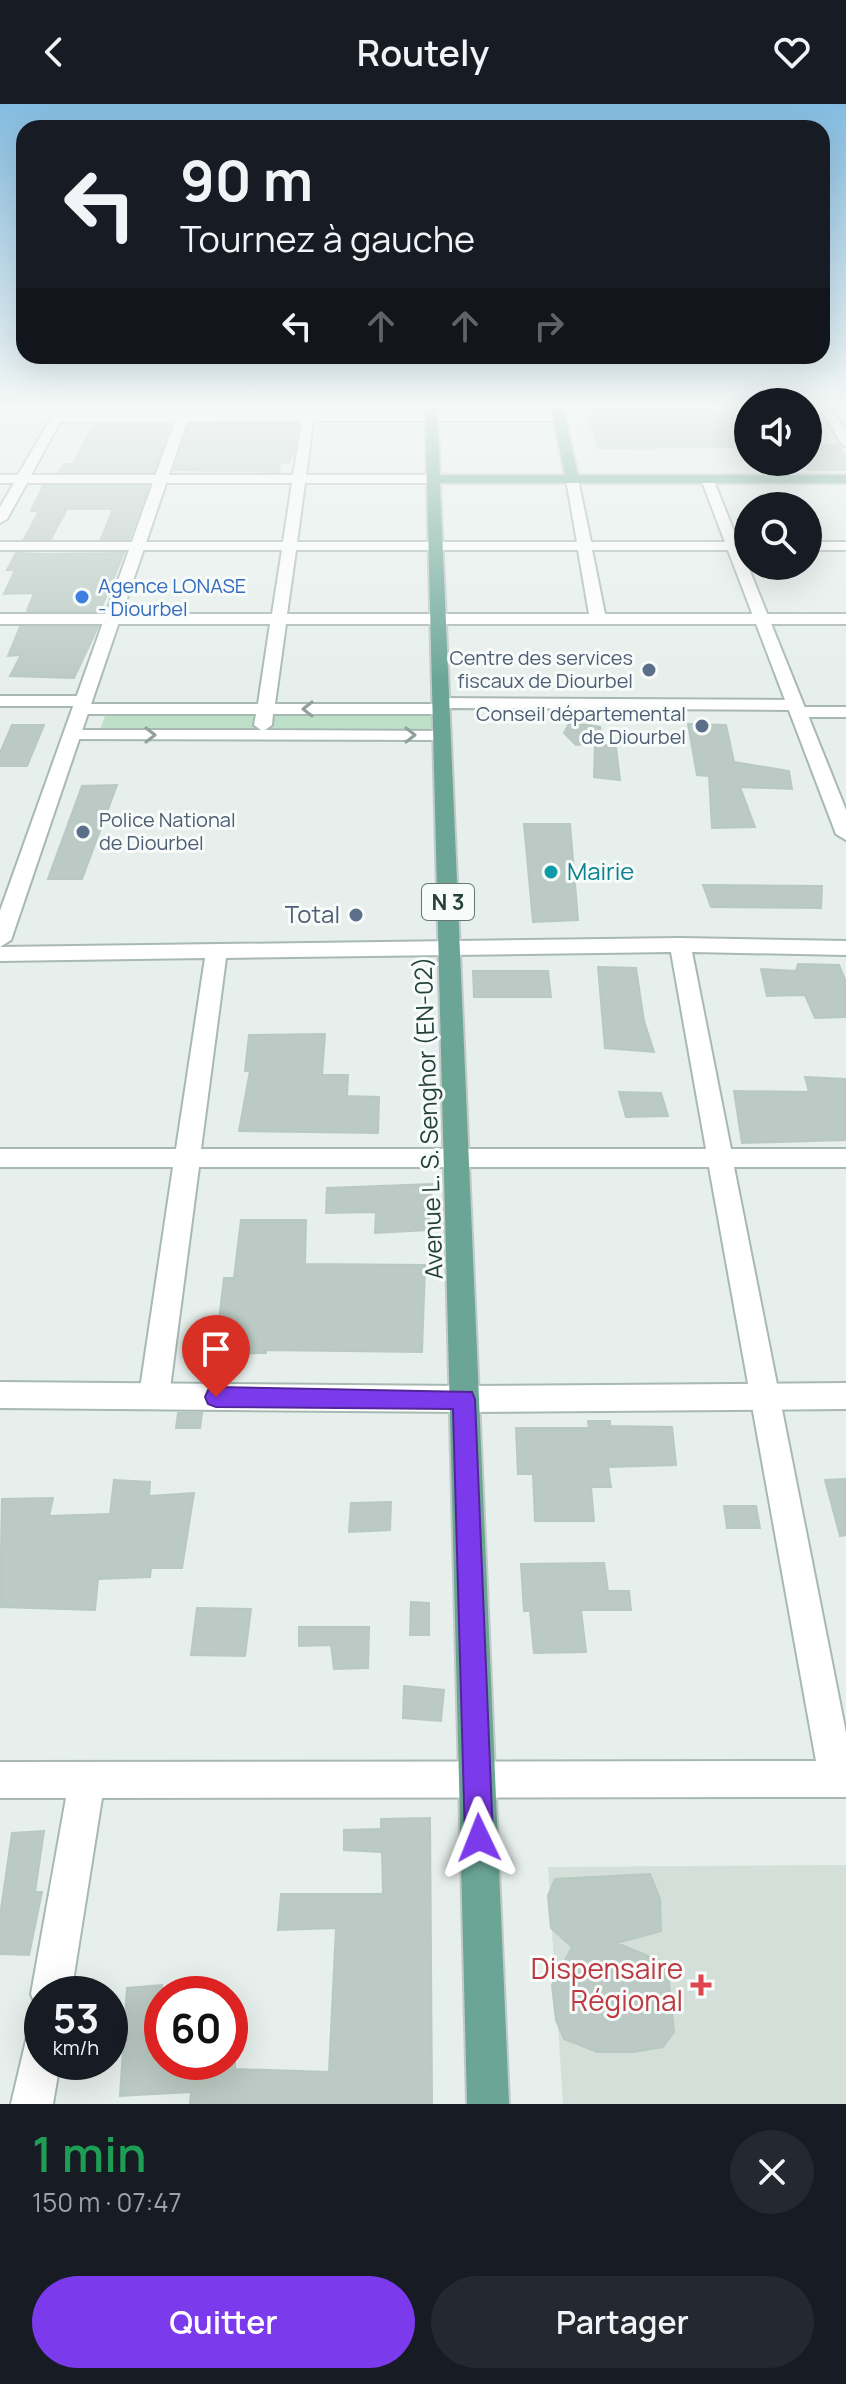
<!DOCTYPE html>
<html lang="fr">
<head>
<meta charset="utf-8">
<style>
	body { margin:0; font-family:Manrope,sans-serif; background:#242831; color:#f1f3f6; height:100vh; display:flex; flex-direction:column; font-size:30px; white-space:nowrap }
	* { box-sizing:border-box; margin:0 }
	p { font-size:26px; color:#9ea1a6 }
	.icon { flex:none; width:44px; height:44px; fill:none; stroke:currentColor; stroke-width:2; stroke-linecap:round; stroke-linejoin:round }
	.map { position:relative; height:2000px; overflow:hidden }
	.sheet { display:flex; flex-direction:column; background:#171b24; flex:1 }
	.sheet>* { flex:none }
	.banner { position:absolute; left:16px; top:16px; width:814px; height:244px; border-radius:24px; box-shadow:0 8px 32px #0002; background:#171b24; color:#f1f3f6; overflow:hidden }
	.controls { position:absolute; left:734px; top:284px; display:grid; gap:16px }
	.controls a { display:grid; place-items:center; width:88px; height:88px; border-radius:50%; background:#171b24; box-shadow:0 8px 32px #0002; font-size:40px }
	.speed { position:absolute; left:24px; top:1872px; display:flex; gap:16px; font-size:40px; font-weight:700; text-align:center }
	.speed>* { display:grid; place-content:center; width:104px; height:104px; border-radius:50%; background:#171b24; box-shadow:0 8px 32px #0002; line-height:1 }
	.speed small { font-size:20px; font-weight:400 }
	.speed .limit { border:12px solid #d22; background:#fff; color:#111 }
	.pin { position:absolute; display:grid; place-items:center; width:68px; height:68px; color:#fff; margin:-82px -34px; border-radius:50% 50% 50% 0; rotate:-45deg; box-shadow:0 0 8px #0007 }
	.pin .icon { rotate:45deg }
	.me { position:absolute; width:88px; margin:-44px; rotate:358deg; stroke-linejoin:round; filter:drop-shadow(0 0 6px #0008) }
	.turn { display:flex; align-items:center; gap:28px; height:168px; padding:0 32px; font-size:36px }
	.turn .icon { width:104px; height:104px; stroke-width:2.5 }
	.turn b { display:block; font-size:56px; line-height:68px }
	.lanes { display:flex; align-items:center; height:76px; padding:0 32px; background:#0003; justify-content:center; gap:40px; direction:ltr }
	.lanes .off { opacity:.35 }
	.round { display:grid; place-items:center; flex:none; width:84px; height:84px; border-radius:42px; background:#242831 }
	.headline { display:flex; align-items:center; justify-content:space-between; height:136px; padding:0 32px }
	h1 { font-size:48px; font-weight:600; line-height:60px; color:#1e9e55 }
	.cta { display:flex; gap:16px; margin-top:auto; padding:16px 32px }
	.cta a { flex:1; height:92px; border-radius:48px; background:#7c3aed; color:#fff; font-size:32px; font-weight:600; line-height:92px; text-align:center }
	.cta a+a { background:#242831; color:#f1f3f6 }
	header { display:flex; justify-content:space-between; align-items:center; height:104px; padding:0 32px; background:#171b24; font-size:36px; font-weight:600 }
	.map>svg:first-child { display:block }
	.built { fill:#d4dfda }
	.green { fill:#bfe0c8 }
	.building { fill:#bbcac4; stroke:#b8c9c2; stroke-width:2 }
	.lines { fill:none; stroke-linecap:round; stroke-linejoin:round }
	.minor-casing { stroke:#a8b8b2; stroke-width:4 }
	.tertiary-casing { stroke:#a8b8b2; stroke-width:4 }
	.primary-casing { stroke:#c2cac8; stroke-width:4 }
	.minor { fill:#fff; fill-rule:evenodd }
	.tertiary { fill:#fff; fill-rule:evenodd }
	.primary { fill:#6aa596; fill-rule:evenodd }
	.oneway { stroke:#92a09c }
	.route { fill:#7c3aed; stroke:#51269a; stroke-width:2 }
	.shop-dot { fill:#3f7fe0; stroke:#f7fbf9; stroke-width:3 }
	.service-dot { fill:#5c6f8a; stroke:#f7fbf9; stroke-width:3 }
	.culture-dot { fill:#0f9aa8; stroke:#f7fbf9; stroke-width:3 }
	.health-dot { fill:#e0444e; stroke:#f7fbf9; stroke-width:3 }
	.labels { text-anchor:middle; stroke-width:6; stroke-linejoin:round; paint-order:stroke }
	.far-shop-label { font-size:20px; fill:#366cbe; stroke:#f7fbf9; text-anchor:start }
	.far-service-label { font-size:20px; fill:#4e5e75; stroke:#f7fbf9; text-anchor:end }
	.shield { fill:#f7fbf9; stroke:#637a73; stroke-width:2 }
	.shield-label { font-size:22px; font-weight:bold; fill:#24423a }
	.culture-label { font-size:24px; fill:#0d838f; stroke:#f7fbf9; text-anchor:start }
	.service-label { font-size:24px; fill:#4e5e75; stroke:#f7fbf9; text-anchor:end }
	.street-label { font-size:24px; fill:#24423a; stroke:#f7fbf9 }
	.near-health-label { font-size:28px; fill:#be3a42; stroke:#f7fbf9; text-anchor:end }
</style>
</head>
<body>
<header><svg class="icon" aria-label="back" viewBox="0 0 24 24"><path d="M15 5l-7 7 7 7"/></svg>Routely<svg class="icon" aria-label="heart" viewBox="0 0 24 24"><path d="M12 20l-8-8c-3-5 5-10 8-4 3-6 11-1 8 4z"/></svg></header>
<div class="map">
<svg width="846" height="2000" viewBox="0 0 846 2000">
	<rect width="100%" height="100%" fill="#e6efeb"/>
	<path class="built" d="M 846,1761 L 846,2000 L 563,2000 L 548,1763 Z"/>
	<path class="green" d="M 106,609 L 434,610 L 434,626 L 100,626 Z"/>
	<path class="building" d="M 137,300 L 178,300 L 175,307 L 134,307 Z
		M 196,300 L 296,300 L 301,302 L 300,307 L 194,307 Z
		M 585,300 L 748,300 L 748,343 L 598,344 Z
		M 189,320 L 298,320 L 294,347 L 289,358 L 280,359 L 279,368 L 174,366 Z
		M 92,321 L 170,321 L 154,368 L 59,368 L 64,360 L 74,360 Z
		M 838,341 L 846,355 L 846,366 L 808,366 L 808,342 Z
		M 43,382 L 149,382 L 129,435 L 101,435 L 113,405 L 67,405 L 51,435 L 24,435 L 39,407 L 31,407 Z
		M 16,449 L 44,450 L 124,449 L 100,507 L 27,507 L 34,489 L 4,490 L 15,466 L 7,466 Z
		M 20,523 L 98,523 L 74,574 L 10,572 L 21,551 L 8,552 Z
		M 570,618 L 600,623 L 604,638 L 576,641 L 564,629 Z
		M 688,620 L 726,621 L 734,658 L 789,667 L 792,685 L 740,683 L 755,723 L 712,724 L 709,672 L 697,671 Z
		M 12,621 L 44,621 L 27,662 L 0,662 L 0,649 Z
		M 595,639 L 616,643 L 620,676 L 594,673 Z
		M 117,681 L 82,775 L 48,775 L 82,682 Z
		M 524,720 L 570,720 L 578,816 L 533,818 Z
		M 703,781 L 822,782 L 821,804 L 711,803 Z
		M 798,860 L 839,861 L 846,878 L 846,913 L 815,914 L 805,891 L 767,892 L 761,865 L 796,867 Z
		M 598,863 L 636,864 L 644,917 L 654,948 L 605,944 Z
		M 473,867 L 548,867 L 551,893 L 474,893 Z
		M 325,930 L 322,971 L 348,971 L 347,992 L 379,993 L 378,1029 L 239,1027 L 250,967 L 245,967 L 249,931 Z
		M 805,973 L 846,975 L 846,1036 L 742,1039 L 734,987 L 809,988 Z
		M 619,988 L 661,989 L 668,1012 L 626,1013 Z
		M 432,1080 L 428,1126 L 375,1129 L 376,1108 L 326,1109 L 327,1084 Z
		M 241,1116 L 306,1116 L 305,1160 L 425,1161 L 422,1248 L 266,1246 L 266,1249 L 215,1250 L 224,1174 L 234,1174 Z
		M 178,1309 L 202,1309 L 200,1324 L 176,1324 Z
		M 588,1317 L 610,1317 L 610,1322 L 672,1323 L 676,1361 L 608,1363 L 611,1383 L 591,1383 L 594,1417 L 535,1417 L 533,1370 L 518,1370 L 516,1324 L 589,1324 Z
		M 846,1375 L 846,1431 L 840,1432 L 825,1376 Z
		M 114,1376 L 150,1378 L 149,1392 L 194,1389 L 182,1464 L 151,1464 L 150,1473 L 98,1475 L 95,1506 L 0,1503 L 2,1395 L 53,1394 L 49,1412 L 110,1410 Z
		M 391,1398 L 390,1426 L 349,1428 L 351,1399 Z
		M 724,1402 L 756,1402 L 760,1424 L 727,1424 Z
		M 604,1459 L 608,1487 L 629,1487 L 631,1506 L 581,1506 L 586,1548 L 534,1549 L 530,1507 L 524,1507 L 521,1460 Z
		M 411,1498 L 429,1499 L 429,1531 L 410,1531 Z
		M 197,1504 L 251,1505 L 245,1552 L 191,1551 Z
		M 299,1523 L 369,1523 L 368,1564 L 334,1565 L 331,1541 L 299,1542 Z
		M 404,1582 L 444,1586 L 441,1617 L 403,1614 Z
		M 430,1714 L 432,2000 L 190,2000 L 191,1988 L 120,1992 L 127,1884 L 162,1881 L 162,1958 L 235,1958 L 235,1965 L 329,1968 L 336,1824 L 278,1826 L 281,1790 L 383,1790 L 382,1748 L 344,1746 L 344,1726 L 381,1725 L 381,1715 Z
		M 44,1727 L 35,1788 L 42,1788 L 29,1851 L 0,1850 L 0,1812 L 12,1729 Z
		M 650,1770 L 660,1795 L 661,1827 L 617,1839 L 667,1860 L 674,1928 L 663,1943 L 633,1948 L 597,1948 L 564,1935 L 556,1916 L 552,1881 L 572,1843 L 551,1824 L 548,1792 L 555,1775 Z"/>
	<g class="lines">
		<defs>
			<path id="minor" d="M 59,300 L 69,302 L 64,310 L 303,310 L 304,300 L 316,300 L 314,310 L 563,310 L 563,316 L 559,317 L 313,317 L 306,371 L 434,371 L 440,375 L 434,379 L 305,379 L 297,438 L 577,438 L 566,375 L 572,371 L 578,375 L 591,438 L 748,438 L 748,446 L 592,446 L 605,510 L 846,510 L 846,520 L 286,520 L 275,600 L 433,600 L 441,594 L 795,596 L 801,597 L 802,603 L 846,603 L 846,613 L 798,613 L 792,612 L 791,606 L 450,604 L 442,610 L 273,610 L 272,621 L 265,626 L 448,627 L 448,635 L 442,636 L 66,635 L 66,627 L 72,626 L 261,626 L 254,621 L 256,610 L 81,610 L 75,609 L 75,602 L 0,602 L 0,592 L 84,592 L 90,593 L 90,600 L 258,600 L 270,520 L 0,520 L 0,510 L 272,510 L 282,446 L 0,446 L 0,438 L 283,438 L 292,379 L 27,379 L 7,415 L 0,419 L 0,403 L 14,379 L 0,379 L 0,371 L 18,371 ZM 302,317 L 293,371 L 31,371 L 60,318 ZM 296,446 L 578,446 L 589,510 L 287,510 Z
				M 817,300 L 829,300 L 846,328 L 846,342 L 842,341 Z
				M 808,438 L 846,438 L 846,446 L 808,446 Z
				M 680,834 L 846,837 L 846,851 L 692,848 L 731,1045 L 846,1045 L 846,1063 L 734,1063 L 846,1629 L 846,1693 L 102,1694 L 71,1890 L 42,1890 L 42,1906 L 37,1904 L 31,1890 L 66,1694 L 0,1694 L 0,1658 L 816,1657 L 709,1063 L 199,1063 L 169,1292 L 164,1301 L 154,1305 L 144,1301 L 139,1292 L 173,1063 L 0,1063 L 0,1045 L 176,1045 L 205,854 L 0,857 L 0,843 ZM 671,848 L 706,1045 L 201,1045 L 226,854 Z
				M 42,1922 L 42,1958 L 60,1958 L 53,2000 L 11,2000 L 28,1928 Z"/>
			<path id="tertiary" d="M 181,300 L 193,300 L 11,836 L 0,843 L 0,807 Z
				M 707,371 L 713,375 L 846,706 L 846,736 L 836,730 L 701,375 Z
				M 0,1278 L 464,1282 L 846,1279 L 846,1305 L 464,1308 L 0,1304 Z"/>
			<path id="primary" d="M 425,300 L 437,300 L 440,371 L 565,371 L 550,300 L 562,300 L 578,371 L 846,371 L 846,379 L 440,379 L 509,2000 L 467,2000 Z"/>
		</defs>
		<use href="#minor" class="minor-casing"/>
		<use href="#tertiary" class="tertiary-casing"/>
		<use href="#primary" class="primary-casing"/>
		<use href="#minor" class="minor"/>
		<use href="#tertiary" class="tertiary"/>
		<use href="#primary" class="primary"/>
	</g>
	<defs><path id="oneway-chevron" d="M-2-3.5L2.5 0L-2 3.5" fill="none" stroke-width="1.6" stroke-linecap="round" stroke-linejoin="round" transform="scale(2)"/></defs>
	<g class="oneway">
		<use href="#oneway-chevron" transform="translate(308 605) rotate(-180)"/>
		<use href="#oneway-chevron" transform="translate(150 631)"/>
		<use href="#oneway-chevron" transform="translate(410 631)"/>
	</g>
	<linearGradient id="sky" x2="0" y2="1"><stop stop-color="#84bce0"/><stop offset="0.52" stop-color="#f4f8f6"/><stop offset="1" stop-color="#f4f8f6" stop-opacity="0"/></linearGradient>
	<rect width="846" height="580" fill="url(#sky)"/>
	<path class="route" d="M 216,1283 L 472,1288 L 475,1295 L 493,1734 L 489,1744 L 479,1748 L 469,1744 L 465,1734 L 453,1305 L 216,1303 L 208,1300 L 205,1293 L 208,1286 Z"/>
	<circle class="shop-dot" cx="82" cy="493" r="8"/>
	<g class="service-dot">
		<circle cx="649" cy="566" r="8"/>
		<circle cx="702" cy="622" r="8"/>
		<circle cx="83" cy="728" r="8"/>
		<circle cx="356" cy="811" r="8"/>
	</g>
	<circle class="culture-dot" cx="551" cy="768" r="8"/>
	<path class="health-dot" d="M697 1869h8v8h8v8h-8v8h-8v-8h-8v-8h8z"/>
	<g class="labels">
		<g class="far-shop-label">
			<text x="98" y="489">Agence LONASE<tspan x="98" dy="23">- Diourbel</tspan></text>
		</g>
		<g class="far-service-label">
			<text x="633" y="561">Centre des services<tspan x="633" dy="23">fiscaux de Diourbel</tspan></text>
			<text x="686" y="617">Conseil départemental<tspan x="686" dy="23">de Diourbel</tspan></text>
			<text x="99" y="723" text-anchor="start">Police National<tspan x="99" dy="23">de Diourbel</tspan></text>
		</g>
		<rect class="shield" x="422" y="780" width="52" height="36" rx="6"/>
		<g class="shield-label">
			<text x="448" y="806">N 3</text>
		</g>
		<g class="culture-label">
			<text x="567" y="776">Mairie</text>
		</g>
		<g class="service-label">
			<text x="340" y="819">Total</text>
		</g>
		<g class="street-label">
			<text transform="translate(429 1014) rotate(-92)" y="8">Avenue L. S. Senghor (EN-02)</text>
		</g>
		<g class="near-health-label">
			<text x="683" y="1875">Dispensaire<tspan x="683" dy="32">Régional</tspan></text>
		</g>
	</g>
</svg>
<div class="controls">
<a><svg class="icon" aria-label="sound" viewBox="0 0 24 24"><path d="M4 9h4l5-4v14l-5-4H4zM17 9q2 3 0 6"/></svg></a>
<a><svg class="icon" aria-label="search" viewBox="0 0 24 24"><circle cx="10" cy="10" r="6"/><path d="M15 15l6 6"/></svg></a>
</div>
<div class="speed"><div>53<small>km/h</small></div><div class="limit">60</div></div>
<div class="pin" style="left:216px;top:1293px;background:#d93025"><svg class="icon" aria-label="arrive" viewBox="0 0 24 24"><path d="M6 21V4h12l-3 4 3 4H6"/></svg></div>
<svg class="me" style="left:479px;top:1734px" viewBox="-20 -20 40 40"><path d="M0-17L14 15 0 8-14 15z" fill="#7c3aed" stroke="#fff" stroke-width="4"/></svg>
<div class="banner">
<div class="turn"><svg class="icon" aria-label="left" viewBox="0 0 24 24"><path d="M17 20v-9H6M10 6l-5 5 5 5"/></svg><div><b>90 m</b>Tournez à gauche</div></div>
<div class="lanes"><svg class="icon" aria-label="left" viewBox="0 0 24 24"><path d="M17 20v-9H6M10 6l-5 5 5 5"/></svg><svg class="icon off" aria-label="ahead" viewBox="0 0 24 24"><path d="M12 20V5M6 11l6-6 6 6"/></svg><svg class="icon off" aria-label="ahead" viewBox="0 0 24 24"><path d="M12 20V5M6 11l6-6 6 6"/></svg><svg class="icon off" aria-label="right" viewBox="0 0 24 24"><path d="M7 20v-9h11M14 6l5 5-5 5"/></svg></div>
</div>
</div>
<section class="sheet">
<div class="headline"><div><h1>1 min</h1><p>150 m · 07:47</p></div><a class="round"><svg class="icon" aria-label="close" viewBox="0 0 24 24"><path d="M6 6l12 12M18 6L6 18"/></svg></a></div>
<div class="cta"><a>Quitter</a><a>Partager</a></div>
</section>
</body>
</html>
